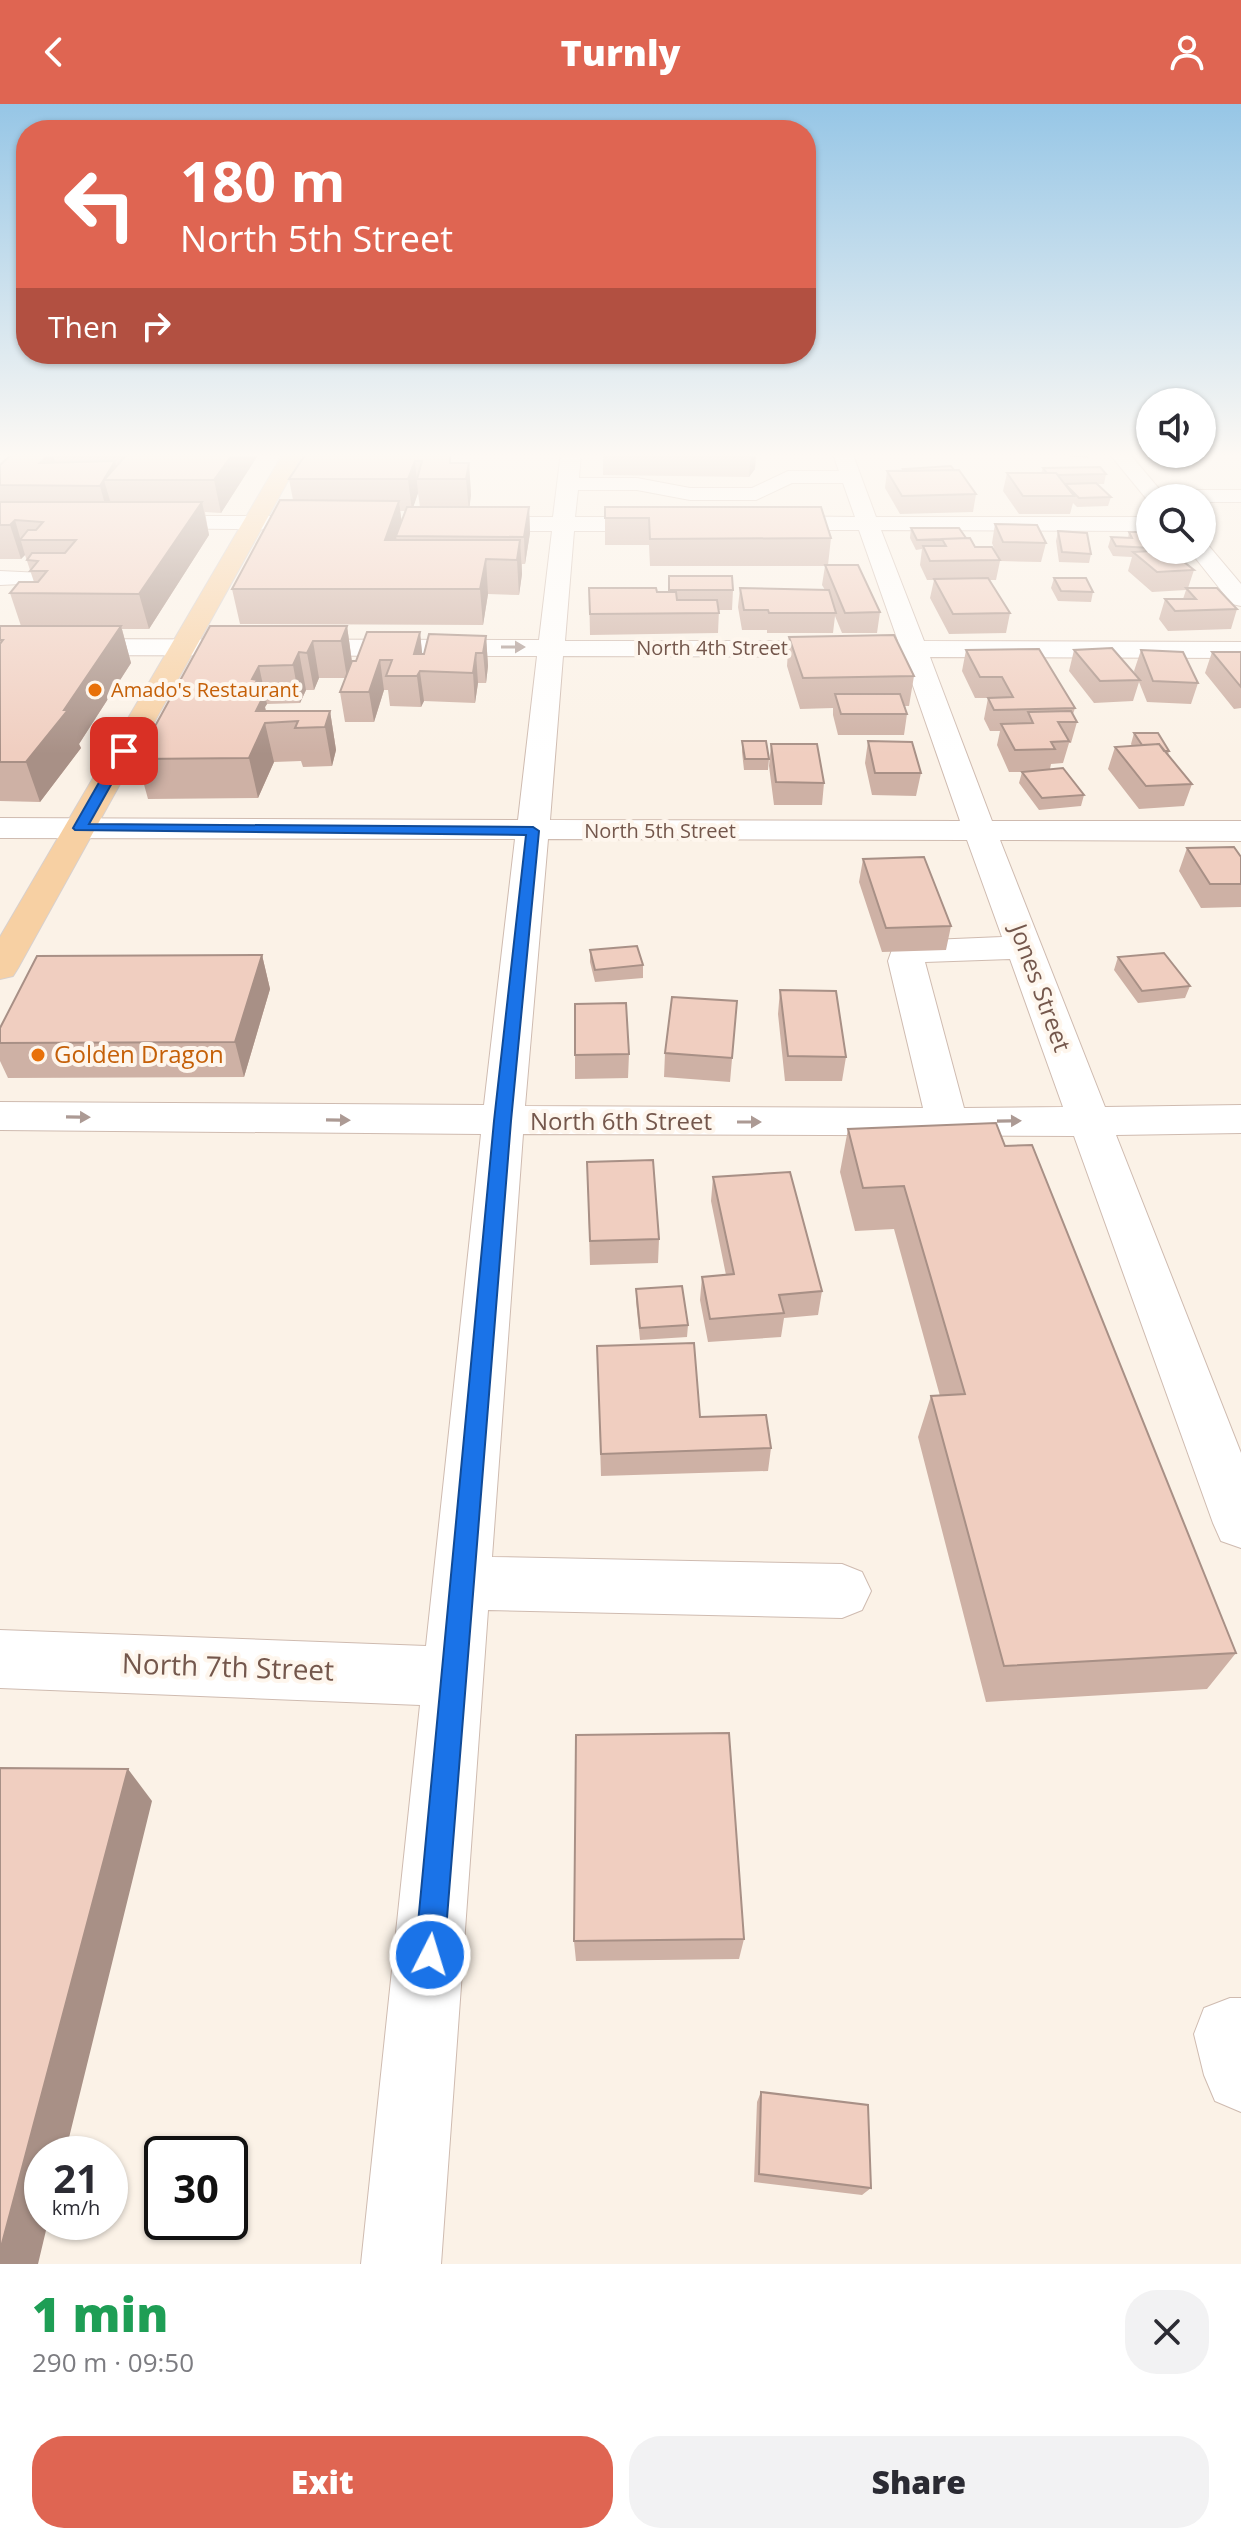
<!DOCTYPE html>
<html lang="en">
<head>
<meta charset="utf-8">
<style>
	body { margin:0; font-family:"Open Sans",sans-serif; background:#f2f2f3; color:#2b2b33; height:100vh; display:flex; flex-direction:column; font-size:30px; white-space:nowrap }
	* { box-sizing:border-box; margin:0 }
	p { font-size:26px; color:#7c7c81 }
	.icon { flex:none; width:44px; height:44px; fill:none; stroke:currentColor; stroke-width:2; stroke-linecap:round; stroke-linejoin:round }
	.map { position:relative; height:2160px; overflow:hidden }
	.drawer { display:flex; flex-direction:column; background:#fff; flex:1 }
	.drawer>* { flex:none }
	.guide { position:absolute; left:16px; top:16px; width:800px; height:244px; border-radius:32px; box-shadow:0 2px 6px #0004; background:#df6552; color:#fff; overflow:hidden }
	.tools { position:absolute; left:1136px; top:284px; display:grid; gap:16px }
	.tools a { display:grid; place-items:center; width:80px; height:80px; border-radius:50%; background:#fff; box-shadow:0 2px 6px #0004; font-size:40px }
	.speed { position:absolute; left:24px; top:2032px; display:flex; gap:16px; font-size:40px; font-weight:700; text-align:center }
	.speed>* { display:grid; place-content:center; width:104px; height:104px; border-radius:50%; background:#fff; box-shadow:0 2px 6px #0004; line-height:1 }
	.speed small { font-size:20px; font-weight:400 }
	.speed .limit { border:4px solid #111; border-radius:12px; background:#fff; color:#111 }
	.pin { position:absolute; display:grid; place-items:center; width:68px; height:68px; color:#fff; margin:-34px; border-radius:16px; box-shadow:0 4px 12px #0006 }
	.me { position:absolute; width:88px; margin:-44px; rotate:5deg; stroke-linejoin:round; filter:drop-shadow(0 0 6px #0008) }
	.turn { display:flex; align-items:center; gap:28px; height:168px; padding:0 32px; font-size:36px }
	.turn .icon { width:104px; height:104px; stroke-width:2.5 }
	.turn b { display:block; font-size:56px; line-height:68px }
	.then { display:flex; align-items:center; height:76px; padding:0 32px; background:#0003; gap:16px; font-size:30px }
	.round { display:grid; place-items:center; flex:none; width:84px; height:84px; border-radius:32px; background:#f2f2f3 }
	.summary { display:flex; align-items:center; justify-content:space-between; height:136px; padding:0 32px }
	h1 { font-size:48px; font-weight:800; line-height:60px; color:#1e9e55 }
	.button { display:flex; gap:16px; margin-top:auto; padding:16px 32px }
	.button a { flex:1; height:92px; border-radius:32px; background:#df6552; color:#fff; font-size:32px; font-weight:800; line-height:92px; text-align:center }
	.button a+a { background:#f2f2f3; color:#2b2b33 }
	header { display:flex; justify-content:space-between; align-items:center; height:104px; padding:0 32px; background:#df6552; color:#fff; font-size:36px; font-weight:800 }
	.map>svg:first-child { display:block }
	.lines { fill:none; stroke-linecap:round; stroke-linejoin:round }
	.minor-casing { stroke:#cfbbb0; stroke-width:2 }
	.major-casing { stroke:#d8d0cd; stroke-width:2 }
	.minor { fill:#fff; fill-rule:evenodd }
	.major { fill:#f7d0a3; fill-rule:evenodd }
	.wall { fill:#ceb1a5; fill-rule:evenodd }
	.shaded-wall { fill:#a89086 }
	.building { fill:#f0cec0; stroke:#a89086; stroke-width:2 }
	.oneway { fill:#ac9a94 }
	.route { fill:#1a73e8; stroke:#114b97; stroke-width:2 }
	.food-dot { fill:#e8710a; stroke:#fef6ed; stroke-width:3 }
	.labels { text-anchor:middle; stroke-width:8; stroke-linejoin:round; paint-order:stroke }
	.far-street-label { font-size:20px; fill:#74574c; stroke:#fef6ed }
	.far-food-label { font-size:20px; fill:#c56008; stroke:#fef6ed; text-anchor:start }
	.street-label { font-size:24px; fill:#74574c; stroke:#fef6ed }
	.food-label { font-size:24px; fill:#c56008; stroke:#fef6ed; text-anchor:start }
	.near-street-label { font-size:28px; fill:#74574c; stroke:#fef6ed }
</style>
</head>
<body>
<header><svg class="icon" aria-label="back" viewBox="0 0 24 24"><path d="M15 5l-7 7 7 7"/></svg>Turnly<svg class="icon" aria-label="person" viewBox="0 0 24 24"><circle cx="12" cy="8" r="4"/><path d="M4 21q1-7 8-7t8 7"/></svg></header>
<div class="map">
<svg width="1241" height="2160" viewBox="0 0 1241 2160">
	<rect width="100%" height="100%" fill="#fbf2e7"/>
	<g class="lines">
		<defs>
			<path id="minor" d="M 561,348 L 581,348 L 579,374 L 637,374 L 690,384 L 752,384 L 788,367 L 839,367 L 832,348 L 852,348 L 876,413 L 1150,413 L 1150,427 L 881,426 L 924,537 L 1241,538 L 1241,554 L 930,553 L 992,717 L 1241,717 L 1241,737 L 1000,736 L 1105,1003 L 1241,1001 L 1241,1029 L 1116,1031 L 1241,1349 L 1241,1444 L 1221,1437 L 1213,1419 L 1074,1032 L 523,1030 L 492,1453 L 842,1460 L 862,1468 L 871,1487 L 862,1506 L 842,1514 L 488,1506 L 441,2160 L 361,2160 L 420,1601 L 0,1584 L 0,1526 L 426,1542 L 481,1030 L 0,1026 L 0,998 L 484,1001 L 515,735 L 0,734 L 0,714 L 518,716 L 537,552 L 0,551 L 0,535 L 539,536 L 552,427 L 468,427 L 457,420 L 468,413 L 553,413 ZM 792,379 L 843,379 L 855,413 L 768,412 L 757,419 L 768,426 L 859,426 L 898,537 L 565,537 L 574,427 L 664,427 L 675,420 L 664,413 L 575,413 L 578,386 L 637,386 L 690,396 L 756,396 ZM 563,552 L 903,553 L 960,717 L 550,716 ZM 548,735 L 967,736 L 1002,833 L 907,837 L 894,840 L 888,857 L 923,1004 L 525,1002 ZM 1010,855 L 1063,1003 L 964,1004 L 925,858 Z
				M 1108,348 L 1128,348 L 1160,386 L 1241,386 L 1241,398 L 1202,398 L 1202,394 L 1150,394 L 1149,398 Z
				M 148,412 L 328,412 L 339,419 L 328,426 L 140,424 L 137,419 Z
				M 1202,440 L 1208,441 L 1241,480 L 1241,502 L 1232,500 L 1189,446 L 1202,446 Z
				M 0,467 L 42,469 L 46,474 L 42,479 L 0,481 Z
				M 1230,1894 L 1241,1894 L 1241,2008 L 1215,1997 L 1204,1971 L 1194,1930 L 1204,1904 Z"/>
			<path id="major" d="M 284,348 L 304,348 L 18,864 L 13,872 L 0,875 L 0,833 Z"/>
		</defs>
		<use href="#minor" class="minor-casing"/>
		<use href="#major" class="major-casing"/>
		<use href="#minor" class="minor"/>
		<use href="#major" class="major"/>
	</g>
	<path class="wall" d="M 14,348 L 260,348 L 221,409 L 205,408 L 209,431 L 149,525 L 122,525 L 131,559 L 79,640 L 81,644 L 40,698 L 0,697 L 0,522 L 21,522 L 10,489 L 34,478 L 25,451 L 21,455 L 0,455 L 0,381 Z
		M 310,348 L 438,348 L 436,351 L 450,351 L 451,359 L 469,359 L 471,391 L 469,403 L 529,403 L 530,429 L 525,460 L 522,460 L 522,470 L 519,491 L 488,490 L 483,521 L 240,520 L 232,485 L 293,396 L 289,375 ZM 418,389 L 420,403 L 413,403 ZM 400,407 L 406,407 L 402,418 Z
		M 603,348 L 756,348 L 755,365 L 749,373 L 603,371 Z
		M 1037,348 L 1089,348 L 1088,354 L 1038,349 Z
		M 1043,364 L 1106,370 L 1104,380 L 1097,380 L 1111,393 L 1108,402 L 1077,403 L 1073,399 L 1070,410 L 1019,410 L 1003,387 L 1007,369 L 1041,369 Z
		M 903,365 L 976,390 L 973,408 L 900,410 L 885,384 L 887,367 L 903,367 Z
		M 605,403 L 831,434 L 828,461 L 880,508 L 877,529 L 842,529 L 835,512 L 833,529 L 767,529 L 767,526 L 742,526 L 738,503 L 740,484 L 825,486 L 822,481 L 825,462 L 650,462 L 649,441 L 605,441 Z
		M 995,420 L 1046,439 L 1041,458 L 1000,457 L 996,476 L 989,476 L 1010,509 L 1006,529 L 949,530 L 930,494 L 934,476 L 927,476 L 920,461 L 922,445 L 916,446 L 910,434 L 911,424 L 966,434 L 975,443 L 996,450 L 992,439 Z
		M 1058,427 L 1091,450 L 1089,459 L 1059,458 L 1056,437 Z
		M 1129,428 L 1150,428 L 1150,446 L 1169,446 L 1194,466 L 1188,484 L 1237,505 L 1231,525 L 1168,527 L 1159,515 L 1165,495 L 1183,495 L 1186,486 L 1152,488 L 1128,467 L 1132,453 L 1113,452 L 1108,443 L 1111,433 L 1128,434 Z
		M 669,472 L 733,486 L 732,506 L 719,506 L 718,529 L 590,531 L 589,484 L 669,488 Z
		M 1054,474 L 1093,488 L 1091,498 L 1058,497 L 1051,484 Z
		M 210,522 L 347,522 L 352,557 L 356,557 L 420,528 L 422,550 L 486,532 L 488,562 L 486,579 L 478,579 L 475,599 L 424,597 L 421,603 L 390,602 L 388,586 L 384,586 L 374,618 L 345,618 L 340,588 L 345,574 L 319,574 L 314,586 L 306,586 L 300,599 L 267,600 L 265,603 L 266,607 L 330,607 L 336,646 L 332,662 L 303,663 L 301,657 L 274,658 L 258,694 L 148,695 L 137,655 Z
		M 789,533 L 914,572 L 909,602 L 905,602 L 907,610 L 904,631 L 838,631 L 833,611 L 833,604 L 800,605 L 787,562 Z
		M 966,546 L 1075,604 L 1073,610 L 1077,618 L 1071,639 L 1069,639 L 1063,659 L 1051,660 L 1050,665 L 1084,691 L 1081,702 L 1039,706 L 1019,679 L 1022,668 L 1009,668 L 997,641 L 1000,627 L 990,627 L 984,615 L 988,594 L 975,594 L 962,567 Z
		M 1074,546 L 1136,572 L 1134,567 L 1141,546 L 1198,579 L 1191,600 L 1147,598 L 1139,578 L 1133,597 L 1094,599 L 1069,567 Z
		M 1212,548 L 1241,548 L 1241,604 L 1234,605 L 1205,569 Z
		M 1134,629 L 1169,647 L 1168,651 L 1192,680 L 1184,702 L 1139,705 L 1108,665 L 1115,643 L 1132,642 L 1131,640 Z
		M 742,637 L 769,655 L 768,666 L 744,666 L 742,648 Z
		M 868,637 L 921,669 L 916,692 L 872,691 L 865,659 Z
		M 771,640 L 824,679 L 822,701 L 774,701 L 769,662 Z
		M 1187,744 L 1241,753 L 1241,803 L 1201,804 L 1179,767 Z
		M 863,755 L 951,822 L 946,846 L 882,848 L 859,778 Z
		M 590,846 L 643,861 L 643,874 L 595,878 L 590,858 Z
		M 262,851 L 270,885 L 244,973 L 8,974 L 0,957 L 0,924 Z
		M 1118,853 L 1190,882 L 1185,894 L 1138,899 L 1114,866 Z
		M 780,886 L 846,953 L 842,977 L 785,977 L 778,910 Z
		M 737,897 L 730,978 L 664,973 L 665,949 Z
		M 629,950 L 628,974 L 575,975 L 575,951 Z
		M 848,1025 L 1005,1042 L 1236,1549 L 1207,1585 L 986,1598 L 918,1333 L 931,1292 L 940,1292 L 894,1125 L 855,1127 L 840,1068 Z
		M 587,1058 L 659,1135 L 658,1159 L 590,1161 Z
		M 713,1073 L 822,1187 L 818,1211 L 784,1214 L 781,1233 L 708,1238 L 700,1196 L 702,1173 L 726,1171 L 711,1097 Z
		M 636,1185 L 688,1221 L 687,1233 L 640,1236 L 636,1197 Z
		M 597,1242 L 700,1313 L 771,1344 L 768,1367 L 601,1372 Z
		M 744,1835 L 739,1855 L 576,1857 L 574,1837 Z
		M 761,1988 L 871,2084 L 862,2091 L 754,2078 L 757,1998 Z"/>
	<path class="shaded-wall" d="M 51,348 L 52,348 L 59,372 L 40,359 Z
		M 234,348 L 260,348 L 221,409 L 214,376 Z
		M 751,348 L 756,348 L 755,365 L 749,373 Z
		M 115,357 L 120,376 L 104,376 L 111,400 L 107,408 L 100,382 Z
		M 415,357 L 418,389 L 412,407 L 408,375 Z
		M 469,359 L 471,391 L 469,407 L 466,375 Z
		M 399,397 L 403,429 L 396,432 L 398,444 L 385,436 Z
		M 202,398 L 209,431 L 149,525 L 139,490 Z
		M 529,403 L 530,429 L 525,460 L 524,433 Z
		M 15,416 L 25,451 L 21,455 L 10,421 Z
		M 520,436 L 522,470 L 519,491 L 517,456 Z
		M 486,455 L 488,490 L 483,521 L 480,485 Z
		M 121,522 L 131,559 L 79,640 L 81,644 L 40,698 L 26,658 L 64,606 Z
		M 347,522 L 352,559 L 347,574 L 341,537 Z
		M 420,528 L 423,558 L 420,568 L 424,597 L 421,603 L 414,550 Z
		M 486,532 L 488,562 L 486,579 L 483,549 Z
		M 313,537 L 319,574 L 314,586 L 307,549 Z
		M 299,548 L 306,586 L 300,599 L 293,561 Z
		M 476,549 L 478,579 L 475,599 L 473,569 Z
		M 380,556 L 384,586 L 374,618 L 369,588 Z
		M 259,562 L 267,600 L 265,603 L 268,619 L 265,619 L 274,658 L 258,694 L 249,654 L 249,593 L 252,575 Z
		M 330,607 L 336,646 L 332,662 L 325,623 Z
		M 262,851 L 270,885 L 244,973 L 235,938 Z
		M 128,1665 L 152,1697 L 65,2050 L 42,2050 L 42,2118 L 48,2118 L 38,2160 L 0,2160 L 0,2147 Z"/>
	<path class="building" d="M 14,348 L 51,348 L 40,359 L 115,357 L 100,382 L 0,381 L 0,361 Z
		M 129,348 L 234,348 L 214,376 L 104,376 Z
		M 310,348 L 422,348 L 421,351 L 450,351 L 450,359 L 469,359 L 466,375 L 417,375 L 422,357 L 415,357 L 408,375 L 289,375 L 305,351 L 308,350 Z
		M 951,362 L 954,366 L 905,367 L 903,365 Z
		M 1100,363 L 1106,370 L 1058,371 L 1056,369 L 1047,369 L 1043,364 Z
		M 959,366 L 976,390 L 902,392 L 887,367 Z
		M 1007,369 L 1056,369 L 1074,392 L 1023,392 Z
		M 1096,379 L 1111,393 L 1079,394 L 1065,380 Z
		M 280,396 L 399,397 L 385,436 L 520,436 L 517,456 L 486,455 L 480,485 L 232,485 Z
		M 0,398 L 202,398 L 139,490 L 10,489 L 19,478 L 38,478 L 47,467 L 30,467 L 38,457 L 27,456 L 32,449 L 65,449 L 76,436 L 20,436 L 28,426 L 36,426 L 43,418 L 15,416 L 10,421 L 0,421 Z
		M 407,403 L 529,403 L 524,433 L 396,432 Z
		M 605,403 L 821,403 L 831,434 L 650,435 L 649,414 L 605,414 Z
		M 995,420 L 1037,421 L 1046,439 L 1003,438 Z
		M 911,424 L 959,424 L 966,434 L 917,436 Z
		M 1058,427 L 1087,429 L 1091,450 L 1062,448 Z
		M 1129,428 L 1150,428 L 1150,444 L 1116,442 L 1111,433 L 1132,434 Z
		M 970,434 L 975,443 L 992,443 L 1000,456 L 930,457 L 923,442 L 946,442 L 942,435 Z
		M 1169,446 L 1194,466 L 1157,468 L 1133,448 Z
		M 825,461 L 858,461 L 880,508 L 845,509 Z
		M 669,472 L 732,472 L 733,486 L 669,486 Z
		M 988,474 L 1010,509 L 953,510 L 934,475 Z
		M 1054,474 L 1086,474 L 1093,488 L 1061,487 Z
		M 589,484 L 656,484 L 657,488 L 676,488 L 677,496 L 717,496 L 719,509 L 590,510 Z
		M 740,484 L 829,486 L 836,509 L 769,509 L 768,506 L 744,506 Z
		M 1186,484 L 1217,484 L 1237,505 L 1175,507 L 1165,495 L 1196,495 Z
		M 0,522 L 121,522 L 64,606 L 68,606 L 26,658 L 0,658 L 0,540 L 3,536 L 0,536 Z
		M 210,522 L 347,522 L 341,537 L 313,537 L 307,549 L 299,548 L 293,561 L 259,562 L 252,575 L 257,576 L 249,593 L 263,593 L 256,607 L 330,607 L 325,623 L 295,624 L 298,617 L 265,619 L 249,654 L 137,655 Z
		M 367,528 L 420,528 L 414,550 L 424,550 L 429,530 L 486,532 L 483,549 L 476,549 L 473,569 L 420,567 L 417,572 L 386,572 L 392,556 L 380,556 L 369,588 L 340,588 L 352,557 L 356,557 Z
		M 894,531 L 914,572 L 803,574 L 789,533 Z
		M 1112,544 L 1140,576 L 1100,577 L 1074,546 Z
		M 1039,545 L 1075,604 L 994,606 L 988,594 L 1013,593 L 1002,573 L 980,573 L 966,546 Z
		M 1141,546 L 1183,548 L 1198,579 L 1153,577 Z
		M 1212,548 L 1241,548 L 1241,583 Z
		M 835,590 L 900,590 L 907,610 L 841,610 Z
		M 1071,607 L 1077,618 L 1058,618 L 1069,637 L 1051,638 L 1055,645 L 1015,646 L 1001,620 L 1033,619 L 1028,608 Z
		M 1134,629 L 1158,629 L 1169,647 L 1164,647 L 1159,640 L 1142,641 Z
		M 742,637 L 766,637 L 769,655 L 745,655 Z
		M 868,637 L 912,638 L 921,669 L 875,669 Z
		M 771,640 L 817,640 L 824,679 L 776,678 Z
		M 1159,640 L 1192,680 L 1146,682 L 1115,643 Z
		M 1063,664 L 1084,691 L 1042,694 L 1022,668 Z
		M 1234,743 L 1241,753 L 1241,780 L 1210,780 L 1187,744 Z
		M 924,753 L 951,822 L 886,824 L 863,755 Z
		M 637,842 L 643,861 L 595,866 L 590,846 Z
		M 1164,849 L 1190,882 L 1142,887 L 1118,853 Z
		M 262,851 L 235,938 L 0,939 L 0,924 L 37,852 Z
		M 780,886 L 836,887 L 846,953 L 788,952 Z
		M 672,893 L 737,897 L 732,954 L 665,949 Z
		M 626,899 L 629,950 L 575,951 L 575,900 Z
		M 996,1019 L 1005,1042 L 1032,1041 L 1236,1549 L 1004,1562 L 931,1292 L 965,1290 L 904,1082 L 863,1084 L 848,1025 Z
		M 653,1056 L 659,1135 L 590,1137 L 587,1058 Z
		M 790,1068 L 822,1187 L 779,1191 L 784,1209 L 710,1215 L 702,1173 L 734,1170 L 713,1073 Z
		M 682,1182 L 688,1221 L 640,1224 L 636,1185 Z
		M 694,1239 L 700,1313 L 766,1311 L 771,1344 L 601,1350 L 597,1242 Z
		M 729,1629 L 744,1835 L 574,1837 L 576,1631 Z
		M 0,1664 L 128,1665 L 0,2147 Z
		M 761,1988 L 868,2001 L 871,2084 L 759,2070 Z"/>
	<defs><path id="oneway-solid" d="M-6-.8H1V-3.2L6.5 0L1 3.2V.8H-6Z" transform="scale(2)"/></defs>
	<g class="oneway">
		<use href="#oneway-solid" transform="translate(513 543)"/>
		<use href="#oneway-solid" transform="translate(78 1013) rotate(1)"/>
		<use href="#oneway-solid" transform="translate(338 1016) rotate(1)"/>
		<use href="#oneway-solid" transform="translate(1009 1017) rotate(-1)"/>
		<use href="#oneway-solid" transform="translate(749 1018)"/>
	</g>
	<linearGradient id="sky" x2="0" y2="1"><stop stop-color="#96c6e6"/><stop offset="0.54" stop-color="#fdf9f4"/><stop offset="1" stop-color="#fdf9f4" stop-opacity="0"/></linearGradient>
	<rect width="1241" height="650" fill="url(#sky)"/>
	<path class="route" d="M 124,643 L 130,647 L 89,720 L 533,723 L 539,727 L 511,1017 L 444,1851 L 440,1861 L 430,1865 L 419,1861 L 415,1851 L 494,1017 L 526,731 L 75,726 L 73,724 L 117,647 Z"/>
	<g class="food-dot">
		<circle cx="95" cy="586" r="8"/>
		<circle cx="38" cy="951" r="8"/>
	</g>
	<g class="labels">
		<g class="far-street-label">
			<text x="712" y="551">North 4th Street</text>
			<text x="660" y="734">North 5th Street</text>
		</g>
		<g class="far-food-label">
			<text x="111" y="593">Amado's Restaurant</text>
		</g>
		<g class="street-label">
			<text transform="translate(1040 884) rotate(70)" y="8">Jones Street</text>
			<text x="621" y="1026">North 6th Street</text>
		</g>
		<g class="food-label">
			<text x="54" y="959">Golden Dragon</text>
		</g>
		<g class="near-street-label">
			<text transform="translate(228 1563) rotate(2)" y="10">North 7th Street</text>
		</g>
	</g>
</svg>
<div class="tools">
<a><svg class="icon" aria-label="sound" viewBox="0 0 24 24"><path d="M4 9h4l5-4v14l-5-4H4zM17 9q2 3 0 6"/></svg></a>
<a><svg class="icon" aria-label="search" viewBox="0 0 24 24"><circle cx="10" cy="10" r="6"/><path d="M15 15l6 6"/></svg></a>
</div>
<div class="speed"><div>21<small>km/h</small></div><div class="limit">30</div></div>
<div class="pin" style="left:124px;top:647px;background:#d93025"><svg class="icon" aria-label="arrive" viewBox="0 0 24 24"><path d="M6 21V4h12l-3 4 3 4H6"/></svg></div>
<svg class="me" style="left:430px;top:1851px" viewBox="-20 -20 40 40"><circle r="17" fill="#1a73e8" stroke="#fff" stroke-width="3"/><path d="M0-11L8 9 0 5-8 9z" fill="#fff"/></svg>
<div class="guide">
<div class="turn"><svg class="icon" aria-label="left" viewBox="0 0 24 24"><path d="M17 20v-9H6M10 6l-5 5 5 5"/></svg><div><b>180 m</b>North 5th Street</div></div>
<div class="then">Then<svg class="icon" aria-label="right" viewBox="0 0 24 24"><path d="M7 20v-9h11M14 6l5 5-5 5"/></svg></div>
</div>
</div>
<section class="drawer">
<div class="summary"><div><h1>1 min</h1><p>290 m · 09:50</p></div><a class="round"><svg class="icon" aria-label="close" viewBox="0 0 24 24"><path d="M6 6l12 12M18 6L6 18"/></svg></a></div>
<div class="button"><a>Exit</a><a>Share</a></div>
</section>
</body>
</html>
